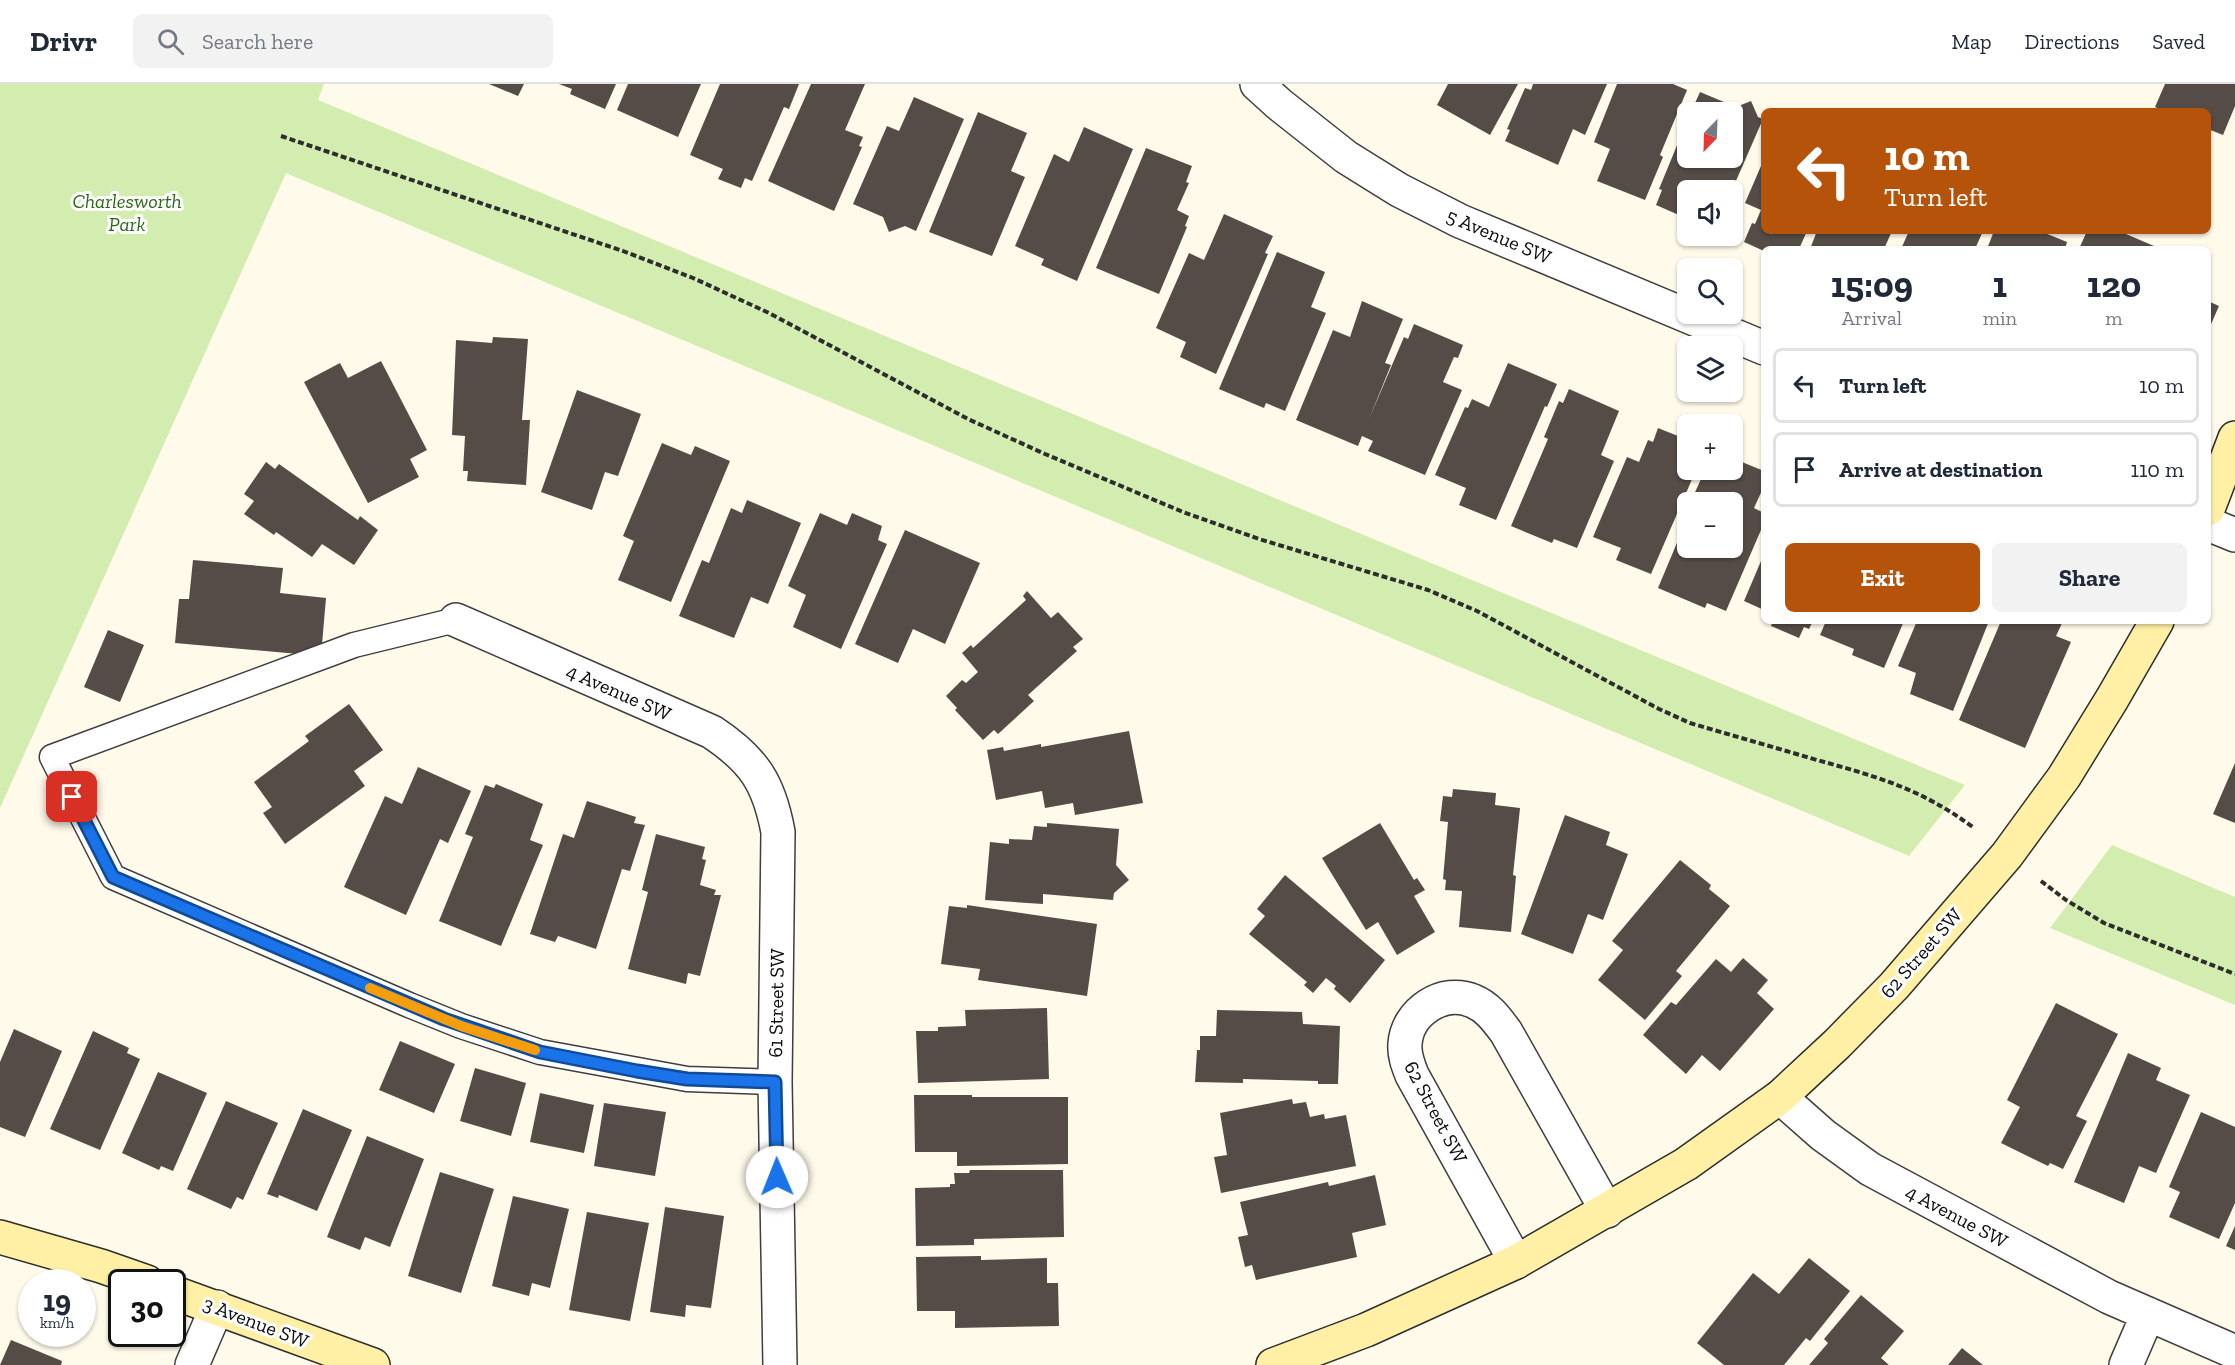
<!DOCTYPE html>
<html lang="en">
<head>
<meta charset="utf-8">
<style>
	body { margin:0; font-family:"Zilla Slab",serif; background:#f2f2f3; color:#1f2937; height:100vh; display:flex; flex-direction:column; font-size:22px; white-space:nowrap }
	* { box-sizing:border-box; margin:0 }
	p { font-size:20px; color:#747a83 }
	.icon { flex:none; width:33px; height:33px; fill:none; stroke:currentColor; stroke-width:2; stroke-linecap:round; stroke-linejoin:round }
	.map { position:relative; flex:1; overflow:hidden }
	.panel { position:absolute; left:1761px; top:162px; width:450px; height:378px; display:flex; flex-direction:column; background:#fff; border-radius:9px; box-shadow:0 2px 4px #0004 }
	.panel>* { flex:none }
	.banner { position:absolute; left:1761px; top:24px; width:450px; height:126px; border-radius:9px; box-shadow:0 2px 4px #0004; background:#b45309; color:#fff; overflow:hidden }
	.needle { width:39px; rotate:203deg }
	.tools { position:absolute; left:1677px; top:18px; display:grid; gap:12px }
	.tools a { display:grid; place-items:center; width:66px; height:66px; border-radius:9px; background:#fff; box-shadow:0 2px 4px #0004; font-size:30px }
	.speed { position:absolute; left:18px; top:1185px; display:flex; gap:12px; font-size:30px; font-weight:700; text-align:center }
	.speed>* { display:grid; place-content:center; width:78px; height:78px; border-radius:50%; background:#fff; box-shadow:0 2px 4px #0004; line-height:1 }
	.speed small { font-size:15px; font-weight:400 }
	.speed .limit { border:3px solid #111; border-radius:9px; background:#fff; color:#111 }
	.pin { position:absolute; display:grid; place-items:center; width:51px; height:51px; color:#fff; margin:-26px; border-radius:12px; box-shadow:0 3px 9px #0006 }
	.me { position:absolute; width:66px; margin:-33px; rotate:359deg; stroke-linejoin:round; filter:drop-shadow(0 0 4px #0008) }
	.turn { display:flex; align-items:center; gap:21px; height:126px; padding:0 24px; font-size:27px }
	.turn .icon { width:78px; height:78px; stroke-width:2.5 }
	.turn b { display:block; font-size:42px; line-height:51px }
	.eta { display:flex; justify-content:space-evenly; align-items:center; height:102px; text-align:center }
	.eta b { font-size:36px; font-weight:700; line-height:42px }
	.cta { display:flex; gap:12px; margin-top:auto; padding:12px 24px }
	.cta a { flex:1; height:69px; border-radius:9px; background:#b45309; color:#fff; font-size:24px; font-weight:700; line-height:69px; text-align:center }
	.cta a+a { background:#f2f2f3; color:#1f2937 }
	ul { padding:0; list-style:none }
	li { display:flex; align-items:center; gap:18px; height:75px; margin:0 12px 9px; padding:0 12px; border:3px solid #e0e1e3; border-radius:9px }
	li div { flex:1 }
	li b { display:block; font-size:22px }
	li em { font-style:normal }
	header { display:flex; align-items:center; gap:36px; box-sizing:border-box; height:84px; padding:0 30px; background:#fff; border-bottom:2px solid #e0e1e3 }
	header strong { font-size:28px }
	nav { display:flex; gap:33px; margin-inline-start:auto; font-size:21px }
	.search { width:420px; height:54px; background:#f2f2f3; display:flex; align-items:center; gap:15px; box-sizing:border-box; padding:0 21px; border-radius:9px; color:#747a83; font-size:22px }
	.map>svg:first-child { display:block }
	.green { fill:#d3edb0 }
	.building { fill:#554c47 }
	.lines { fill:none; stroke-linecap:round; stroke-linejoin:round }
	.lane-casing { stroke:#3e3e3e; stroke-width:27 }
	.street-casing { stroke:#3e3e3e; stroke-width:36 }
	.secondary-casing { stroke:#2d2d2d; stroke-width:36 }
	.path { stroke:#2d2d2d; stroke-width:4; stroke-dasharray:6 3; stroke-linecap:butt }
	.lane { stroke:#fff; stroke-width:24 }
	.street { stroke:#fff; stroke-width:33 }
	.secondary { stroke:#fff0a5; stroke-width:33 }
	.route-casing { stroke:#114b97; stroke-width:15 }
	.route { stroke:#1a73e8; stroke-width:10 }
	.slow { stroke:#f59e0b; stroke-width:10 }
	.labels { text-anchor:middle; stroke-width:6; stroke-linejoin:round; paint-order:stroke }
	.park-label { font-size:20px; font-style:italic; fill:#2c6916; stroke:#fff }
	.street-label { font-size:20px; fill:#0b0b0b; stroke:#fff }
</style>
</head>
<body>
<header>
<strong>Drivr</strong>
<div class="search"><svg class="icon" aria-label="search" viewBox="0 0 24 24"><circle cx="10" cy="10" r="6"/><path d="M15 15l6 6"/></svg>Search here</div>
<nav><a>Map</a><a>Directions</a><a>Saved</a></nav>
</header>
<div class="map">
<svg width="2235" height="1281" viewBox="0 0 2235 1281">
	<rect width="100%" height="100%" fill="#fffaea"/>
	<path class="green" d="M 0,0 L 324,0 L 318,16 L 1965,701 L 1909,772 L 286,89 L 0,724 Z
		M 2112,761 L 2235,813 L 2235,921 L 2050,844 Z"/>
	<path class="building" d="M 489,0 L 524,0 L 518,12 Z
		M 559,0 L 616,0 L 605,25 L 570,10 L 572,5 Z
		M 628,0 L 701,0 L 678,53 L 617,26 Z
		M 720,0 L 799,0 L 789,25 L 784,23 L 752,97 L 745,94 L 741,104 L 718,95 L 723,85 L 690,71 Z
		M 811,0 L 865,0 L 845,46 L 863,53 L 859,62 L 862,63 L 834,127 L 768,97 Z
		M 1448,0 L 1518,0 L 1490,51 L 1437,21 Z
		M 1533,0 L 1607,0 L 1585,51 L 1573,45 L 1558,81 L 1505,57 L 1510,46 L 1507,45 L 1525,4 L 1531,6 Z
		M 1617,0 L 1673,0 L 1687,6 L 1660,71 L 1663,73 L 1645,116 L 1597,97 L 1610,65 L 1594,58 Z
		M 2165,0 L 2235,0 L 2235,22 L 2223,51 L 2208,45 L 2208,27 L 2165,27 L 2155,23 Z
		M 1700,8 L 1736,23 L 1751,17 L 1758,33 L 1763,35 L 1732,106 L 1718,104 L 1717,106 L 1688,106 L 1688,135 L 1656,121 L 1662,106 L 1659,105 L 1687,37 L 1688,74 L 1732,74 L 1732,28 L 1691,28 Z
		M 914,13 L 964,35 L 916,147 L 905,142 L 889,148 L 883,133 L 853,120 L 887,42 L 899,47 Z
		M 978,28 L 1027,49 L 1011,87 L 1025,93 L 992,172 L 929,148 Z
		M 1084,43 L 1133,65 L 1077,197 L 1041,181 L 1044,175 L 1015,162 L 1054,70 L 1069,78 Z
		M 1146,64 L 1192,82 L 1186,98 L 1189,99 L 1177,126 L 1189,132 L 1185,142 L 1187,143 L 1159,210 L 1096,184 Z
		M 1764,75 L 1764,147 L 1807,147 L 1799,165 L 1764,165 L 1764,167 L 1744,158 L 1752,139 L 1755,140 L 1761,126 L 1745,119 Z
		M 1224,130 L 1273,152 L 1265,169 L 1268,170 L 1216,290 L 1180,273 L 1186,258 L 1156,244 L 1189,169 L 1204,176 Z
		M 1817,147 L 1892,147 L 1884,165 L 1810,165 Z
		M 1909,147 L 1983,147 L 1975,165 L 1901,165 Z
		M 1994,147 L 2040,147 L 2067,158 L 2065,165 L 1987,165 Z
		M 2087,147 L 2119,147 L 2154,162 L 2153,165 L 2079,165 Z
		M 1277,168 L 1325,188 L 1311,223 L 1326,229 L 1285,327 L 1266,319 L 1264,324 L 1219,305 Z
		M 1362,217 L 1403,235 L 1385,279 L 1391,281 L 1369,335 L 1404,253 L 1408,255 L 1414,240 L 1463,261 L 1458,274 L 1454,273 L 1443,298 L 1462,306 L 1425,391 L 1368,367 L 1373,357 L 1362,352 L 1358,362 L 1296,336 L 1333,246 L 1350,253 Z
		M 2208,217 L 2219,222 L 2208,247 Z
		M 493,253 L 528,255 L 522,336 L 530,336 L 526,401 L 467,397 L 468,387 L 463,387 L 465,352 L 452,351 L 456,256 L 492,259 Z
		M 381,277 L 427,366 L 410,375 L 419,393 L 368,419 L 304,298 L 340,279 L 348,294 Z
		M 1508,279 L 1557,300 L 1547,323 L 1545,322 L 1496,436 L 1459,421 L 1466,404 L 1435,391 L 1465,323 L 1468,324 L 1472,315 L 1489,323 Z
		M 1569,305 L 1619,327 L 1601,371 L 1614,377 L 1577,464 L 1554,455 L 1552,459 L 1511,442 L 1548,355 L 1544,353 L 1559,317 L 1563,319 Z
		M 577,306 L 641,330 L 618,392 L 605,388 L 592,426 L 541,408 Z
		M 1658,344 L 1688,356 L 1688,386 L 1696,386 L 1651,490 L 1616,476 L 1621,464 L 1593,453 L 1627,373 L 1639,378 L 1648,356 L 1653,358 Z
		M 662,359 L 691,371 L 695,362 L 730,377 L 671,518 L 618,496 L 634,457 L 623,452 Z
		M 1732,374 L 1764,387 L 1764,402 L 1754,424 L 1764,429 L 1764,439 L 1726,527 L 1707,519 L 1705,524 L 1658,504 L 1687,435 L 1688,464 L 1732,464 L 1732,418 L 1695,418 L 1695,417 L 1692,415 L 1705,386 L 1732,386 Z
		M 266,378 L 275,385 L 279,380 L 358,436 L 360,432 L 378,446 L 354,481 L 322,460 L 312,473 L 276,448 L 274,451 L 244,430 L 254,417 L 244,410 Z
		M 747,416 L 801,439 L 768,520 L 751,513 L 734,554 L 679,532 L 702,476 L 709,479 L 731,424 L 742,429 Z
		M 820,429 L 847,441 L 852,429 L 882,442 L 878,456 L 887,460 L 841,565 L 793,543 L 806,511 L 788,502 Z
		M 905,446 L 980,479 L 945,560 L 913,545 L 898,579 L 855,560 Z
		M 1764,470 L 1764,526 L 1744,517 Z
		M 193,476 L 283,484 L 280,509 L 326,514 L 321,572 L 175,559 L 179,515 L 189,515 Z
		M 1027,507 L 1051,534 L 1058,528 L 1083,555 L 1073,563 L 1077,567 L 1028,611 L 1034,617 L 998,650 L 994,646 L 983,656 L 955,626 L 957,624 L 946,612 L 962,596 L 966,599 L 978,588 L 962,569 L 971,561 L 973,564 L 1026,516 L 1023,512 Z
		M 1773,537 L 1813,537 L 1809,545 L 1804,543 L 1799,554 L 1771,542 Z
		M 1826,537 L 1904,537 L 1884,584 L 1852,571 L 1854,565 L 1820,551 Z
		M 1917,537 L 1989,537 L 1953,627 L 1910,610 L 1916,589 L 1898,582 Z
		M 2001,537 L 2063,537 L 2056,552 L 2071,558 L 2025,664 L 1959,636 Z
		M 108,546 L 144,561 L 120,618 L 84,603 Z
		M 349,620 L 383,666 L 354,687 L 365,702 L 285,760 L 263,729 L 272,723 L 254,698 L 309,657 L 305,652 Z
		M 1129,647 L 1143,719 L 1075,731 L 1073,719 L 1045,724 L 1042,707 L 996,716 L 987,666 L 1003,663 L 1004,667 L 1041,660 L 1041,663 Z
		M 2235,679 L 2235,739 L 2213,730 Z
		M 418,683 L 471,707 L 448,759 L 440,755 L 406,831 L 344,803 L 385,712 L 402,720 Z
		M 496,700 L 543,720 L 530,756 L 543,761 L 501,862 L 439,837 L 473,753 L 465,750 L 485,701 L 494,704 Z
		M 1453,705 L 1496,709 L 1495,721 L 1520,724 L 1513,791 L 1516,792 L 1511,848 L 1459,843 L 1462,807 L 1445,806 L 1446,796 L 1443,795 L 1448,738 L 1440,737 L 1443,712 L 1452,713 Z
		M 587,717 L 636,733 L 634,739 L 645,741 L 630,787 L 622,785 L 596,865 L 558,852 L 555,858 L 530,850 L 563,750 L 574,754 Z
		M 1565,731 L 1610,748 L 1606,761 L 1628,770 L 1603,836 L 1588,830 L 1573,870 L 1521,850 Z
		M 1047,739 L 1119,745 L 1116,781 L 1129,796 L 1114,809 L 1113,816 L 1043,810 L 1043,820 L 985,816 L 990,758 L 1009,760 L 1009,755 L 1032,756 L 1034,742 L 1047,743 Z
		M 1380,739 L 1414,796 L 1417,794 L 1425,806 L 1414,812 L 1435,848 L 1397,871 L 1378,838 L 1366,846 L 1322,774 Z
		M 656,750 L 705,763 L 702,775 L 706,776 L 700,801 L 716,806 L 714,811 L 721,811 L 700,892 L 688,889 L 686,900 L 628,885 L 648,808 L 642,806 Z
		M 1680,776 L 1711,801 L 1709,805 L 1730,822 L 1676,887 L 1682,892 L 1645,936 L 1598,896 L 1623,866 L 1612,857 Z
		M 1285,791 L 1385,876 L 1350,919 L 1334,905 L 1336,902 L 1326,894 L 1313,909 L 1304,901 L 1307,898 L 1249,850 L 1265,832 L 1257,825 Z
		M 967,821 L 1097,840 L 1087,912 L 978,896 L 980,885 L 941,880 L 949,822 L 967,824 Z
		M 1743,874 L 1768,896 L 1757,909 L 1774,925 L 1720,987 L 1702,971 L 1686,990 L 1643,951 L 1671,918 L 1676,921 L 1716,875 L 1731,888 Z
		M 2056,919 L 2118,950 L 2076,1032 L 2087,1037 L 2063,1085 L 2050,1079 L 2048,1082 L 2001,1059 L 2020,1023 L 2007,1016 Z
		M 1047,924 L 1049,995 L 918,999 L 916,947 L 938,947 L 938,943 L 966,942 L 965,926 Z
		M 1217,926 L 1302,928 L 1303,940 L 1340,942 L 1338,1000 L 1318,1000 L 1318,997 L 1243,995 L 1243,999 L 1195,998 L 1197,966 L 1200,966 L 1200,952 L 1216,952 Z
		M 14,945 L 62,967 L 25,1053 L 0,1043 L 0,978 Z
		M 93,947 L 129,964 L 127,969 L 140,975 L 100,1066 L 50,1045 Z
		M 400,957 L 455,980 L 434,1029 L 379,1006 Z
		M 2128,969 L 2161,984 L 2156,996 L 2190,1011 L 2156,1089 L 2139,1082 L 2124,1119 L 2074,1098 Z
		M 475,984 L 526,999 L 511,1052 L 460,1037 Z
		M 158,988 L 207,1009 L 173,1087 L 161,1082 L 159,1086 L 122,1069 Z
		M 540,1009 L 594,1021 L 584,1069 L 530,1058 Z
		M 914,1011 L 972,1011 L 972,1013 L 1068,1013 L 1068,1080 L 957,1082 L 957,1068 L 915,1068 Z
		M 1292,1015 L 1293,1020 L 1306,1018 L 1310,1033 L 1324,1030 L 1325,1035 L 1346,1031 L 1356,1082 L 1221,1109 L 1214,1073 L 1227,1071 L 1220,1029 Z
		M 226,1017 L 278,1039 L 243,1116 L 237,1113 L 231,1125 L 187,1105 Z
		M 604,1019 L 666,1028 L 655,1092 L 594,1082 Z
		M 303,1025 L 352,1046 L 317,1127 L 279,1111 L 278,1114 L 267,1110 Z
		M 2201,1028 L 2235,1043 L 2235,1119 L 2219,1155 L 2169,1133 L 2180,1108 L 2169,1103 Z
		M 367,1052 L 424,1075 L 390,1163 L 365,1153 L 360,1166 L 327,1153 Z
		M 970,1086 L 1063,1086 L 1064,1153 L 974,1155 L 974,1161 L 916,1162 L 915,1104 L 950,1103 L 950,1100 L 955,1100 L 954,1089 L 969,1089 Z
		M 440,1088 L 494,1105 L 461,1209 L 408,1192 Z
		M 1375,1091 L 1386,1141 L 1352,1149 L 1357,1173 L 1256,1196 L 1252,1181 L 1245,1183 L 1238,1153 L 1248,1151 L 1240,1118 L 1328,1098 L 1329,1102 Z
		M 513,1112 L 569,1125 L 550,1204 L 532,1199 L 529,1212 L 492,1202 Z
		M 665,1123 L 724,1132 L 711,1224 L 686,1221 L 685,1233 L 650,1228 Z
		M 587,1128 L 649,1139 L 630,1237 L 569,1226 Z
		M 2235,1142 L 2235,1166 L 2226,1162 Z
		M 981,1172 L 981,1176 L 1047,1174 L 1047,1199 L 1058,1199 L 1059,1242 L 955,1244 L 955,1227 L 917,1227 L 916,1173 Z
		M 1809,1174 L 1850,1207 L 1810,1257 L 1806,1254 L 1784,1281 L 1724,1281 L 1697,1259 L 1753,1189 L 1779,1210 Z
		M 1861,1211 L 1904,1247 L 1881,1274 L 1889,1281 L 1809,1281 L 1828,1259 L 1824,1255 Z
		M 11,1256 L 62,1277 L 61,1281 L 0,1281 Z
		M 1962,1264 L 1983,1281 L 1948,1281 Z"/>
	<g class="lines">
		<defs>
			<path id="lane" d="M 456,536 L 354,561 L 52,673 L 113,793 L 409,921 L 461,942 L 540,968 L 687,995 L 775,998"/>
			<path id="street" d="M 1257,0 L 1279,20 L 1346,73 L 1399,106 L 1460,137 L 1764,264
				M 2208,440 L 2235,451
				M 456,536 L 712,648 C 754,676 769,699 778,748 L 775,998 L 780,1281
				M 1780,1013 L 1823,1051 L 1870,1085 L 2109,1213 L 2235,1268
				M 1516,1178 L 1412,991 C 1408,981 1404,971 1405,960 C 1407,928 1443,904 1473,917 C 1488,923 1497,936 1506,948 L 1607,1127
				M 192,1281 L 217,1223
				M 2126,1281 L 2148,1230"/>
			<path id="secondary" d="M 2208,425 L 2235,354
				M 0,1153 L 101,1182 L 147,1198
				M 172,1208 L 373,1281
				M 1273,1281 L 1366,1246 L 1516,1178 L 1686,1080 L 1780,1013 L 1837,960 L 1894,902 L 2007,771 L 2064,693 L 2112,615 L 2157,537"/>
		</defs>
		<use href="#lane" class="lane-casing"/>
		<use href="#street" class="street-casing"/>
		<use href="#secondary" class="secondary-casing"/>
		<path class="path" d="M 281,52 L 623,167 L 693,194 L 769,229 L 968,335 L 1045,370 L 1183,428 L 1259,455 L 1428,506 L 1477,527 L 1659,625 L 1690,639 C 1730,651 1770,662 1810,674 C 1874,692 1919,703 1974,744
			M 2041,797 L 2066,816 L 2104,839 L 2235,890"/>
		<use href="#lane" class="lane"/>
		<use href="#street" class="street"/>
		<use href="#secondary" class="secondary"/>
	</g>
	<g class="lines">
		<defs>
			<path id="route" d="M 72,713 L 113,793 L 444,935 L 540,968 L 637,987 L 687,995 L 775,998 L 777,1093"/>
		</defs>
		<use href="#route" class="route-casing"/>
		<use href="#route" class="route"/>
		<path class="slow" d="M 370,904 L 461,942 L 535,966"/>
	</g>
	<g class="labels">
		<g class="park-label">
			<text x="127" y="124">Charlesworth<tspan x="127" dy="23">Park</tspan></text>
		</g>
		<g class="street-label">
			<text transform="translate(1499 152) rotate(23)" y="7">5 Avenue SW</text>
			<text transform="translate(619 608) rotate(24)" y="7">4 Avenue SW</text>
			<text transform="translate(1921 869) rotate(-49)" y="7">62 Street SW</text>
			<text transform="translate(776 919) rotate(-89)" y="7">61 Street SW</text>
			<text transform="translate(1436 1028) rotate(62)" y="7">62 Street SW</text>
			<text transform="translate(1957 1132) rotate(28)" y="7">4 Avenue SW</text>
			<text transform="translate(256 1238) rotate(21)" y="7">3 Avenue SW</text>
		</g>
	</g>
</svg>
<div class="tools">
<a><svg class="needle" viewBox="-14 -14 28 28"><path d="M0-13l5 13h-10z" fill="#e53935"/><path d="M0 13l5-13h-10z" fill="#747a83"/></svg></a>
<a><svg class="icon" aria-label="sound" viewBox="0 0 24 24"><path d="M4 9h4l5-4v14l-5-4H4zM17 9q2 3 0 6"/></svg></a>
<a><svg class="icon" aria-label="search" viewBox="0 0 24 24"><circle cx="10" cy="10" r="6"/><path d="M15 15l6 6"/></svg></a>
<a><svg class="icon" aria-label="layers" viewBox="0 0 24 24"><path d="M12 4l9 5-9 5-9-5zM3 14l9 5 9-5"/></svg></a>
<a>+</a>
<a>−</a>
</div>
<div class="speed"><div>19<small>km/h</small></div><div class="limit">30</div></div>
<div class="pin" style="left:72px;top:713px;background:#d93025"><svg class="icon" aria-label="arrive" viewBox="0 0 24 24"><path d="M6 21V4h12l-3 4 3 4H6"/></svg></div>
<svg class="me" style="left:777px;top:1093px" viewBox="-20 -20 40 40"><circle r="19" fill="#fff"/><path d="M0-13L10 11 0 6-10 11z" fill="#1a73e8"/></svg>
<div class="banner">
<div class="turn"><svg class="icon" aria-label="left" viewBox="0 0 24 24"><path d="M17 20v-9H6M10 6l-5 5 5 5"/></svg><div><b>10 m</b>Turn left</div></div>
</div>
<section class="panel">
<div class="eta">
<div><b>15:09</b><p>Arrival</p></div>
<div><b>1</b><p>min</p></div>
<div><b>120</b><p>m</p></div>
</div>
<ul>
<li><svg class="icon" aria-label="left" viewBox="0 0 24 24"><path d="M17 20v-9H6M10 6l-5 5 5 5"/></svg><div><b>Turn left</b></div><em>10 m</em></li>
<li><svg class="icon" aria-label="arrive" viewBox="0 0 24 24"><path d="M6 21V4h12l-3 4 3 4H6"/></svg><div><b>Arrive at destination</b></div><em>110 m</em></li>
</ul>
<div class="cta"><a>Exit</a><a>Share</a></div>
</section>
</div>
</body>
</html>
